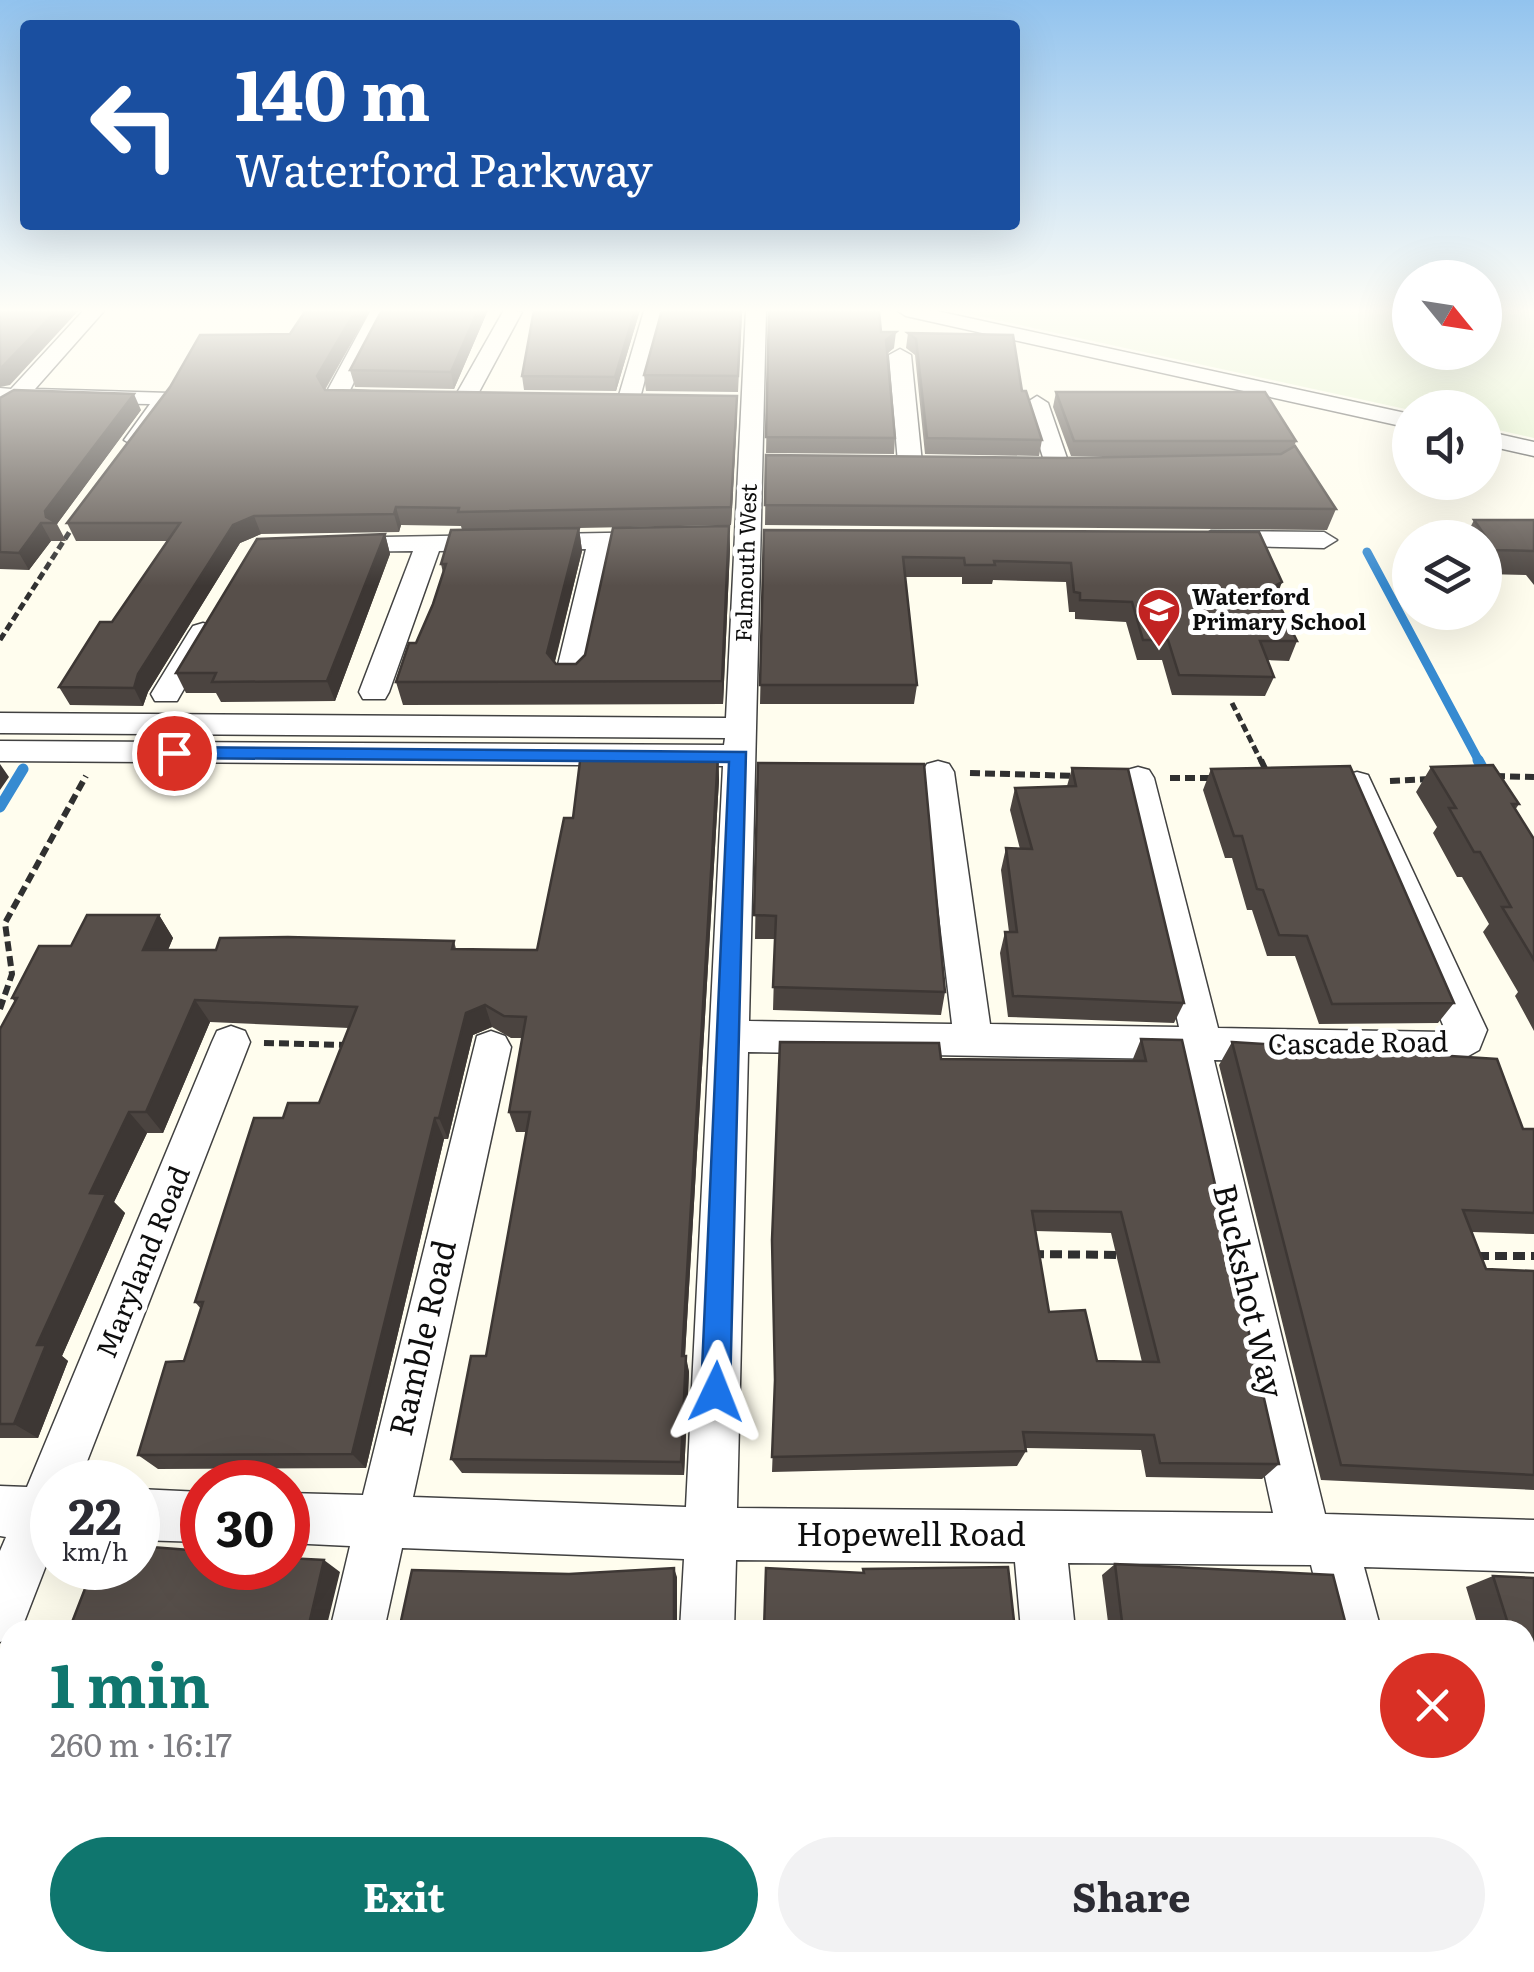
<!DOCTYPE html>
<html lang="en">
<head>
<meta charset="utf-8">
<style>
	body { margin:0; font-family:Literata,serif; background:#f2f2f3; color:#2b2b33; height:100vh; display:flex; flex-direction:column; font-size:38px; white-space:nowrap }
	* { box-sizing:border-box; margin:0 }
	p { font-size:32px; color:#7c7c81 }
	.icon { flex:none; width:55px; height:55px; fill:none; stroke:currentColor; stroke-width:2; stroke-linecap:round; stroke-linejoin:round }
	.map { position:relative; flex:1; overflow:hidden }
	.drawer { position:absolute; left:0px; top:1620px; width:1535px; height:352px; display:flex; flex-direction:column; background:#fff; border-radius:30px 30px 0 0; box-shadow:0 10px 40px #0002 }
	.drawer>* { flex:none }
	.top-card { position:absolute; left:20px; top:20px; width:1000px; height:210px; border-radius:10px; box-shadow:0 10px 40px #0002; background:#1a4fa0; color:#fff; overflow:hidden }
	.needle { width:65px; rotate:120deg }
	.tools { position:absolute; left:1392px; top:260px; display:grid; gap:20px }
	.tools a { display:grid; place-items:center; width:110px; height:110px; border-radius:50%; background:#fff; box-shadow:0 10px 40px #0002; font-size:50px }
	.speed { position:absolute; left:30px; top:1460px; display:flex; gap:20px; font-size:50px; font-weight:700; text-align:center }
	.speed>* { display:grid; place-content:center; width:130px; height:130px; border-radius:50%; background:#fff; box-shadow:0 10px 40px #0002; line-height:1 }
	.speed small { font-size:25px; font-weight:400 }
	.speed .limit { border:15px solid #d22; background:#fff; color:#111 }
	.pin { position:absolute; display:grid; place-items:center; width:85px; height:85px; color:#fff; margin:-42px; border:5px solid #fff; border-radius:50%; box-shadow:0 2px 10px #0007 }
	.me { position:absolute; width:110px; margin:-55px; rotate:2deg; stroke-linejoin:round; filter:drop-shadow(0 0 8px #0008) }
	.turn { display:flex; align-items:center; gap:35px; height:210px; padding:0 50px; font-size:45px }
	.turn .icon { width:130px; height:130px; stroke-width:2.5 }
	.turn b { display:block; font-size:70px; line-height:85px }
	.round { display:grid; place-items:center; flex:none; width:105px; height:105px; border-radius:52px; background:#f2f2f3 }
	.overview { display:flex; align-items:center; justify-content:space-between; height:170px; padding:0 50px }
	h1 { font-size:60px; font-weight:700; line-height:75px; color:#0f766e }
	.button { display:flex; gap:20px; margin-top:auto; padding:20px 50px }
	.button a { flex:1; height:115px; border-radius:60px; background:#0f766e; color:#fff; font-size:40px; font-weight:700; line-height:115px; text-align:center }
	.button a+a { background:#f2f2f3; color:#2b2b33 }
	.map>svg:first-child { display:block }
	.pitch { fill:#e1f1c9 }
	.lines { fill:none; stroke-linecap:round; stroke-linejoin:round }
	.stream-far1 { stroke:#378bd1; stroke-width:9 }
	.stream { stroke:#378bd1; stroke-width:11 }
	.minor-casing { stroke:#414141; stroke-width:3 }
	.path-far2 { stroke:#303030; stroke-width:5; stroke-dasharray:8 4; stroke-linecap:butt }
	.path-far1 { stroke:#303030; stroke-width:6; stroke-dasharray:10 5; stroke-linecap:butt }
	.path { stroke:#303030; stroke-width:8; stroke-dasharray:12 6; stroke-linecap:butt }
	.minor { fill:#fff; fill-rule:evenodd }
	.wall { fill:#4b4440; fill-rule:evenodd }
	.shaded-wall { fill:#3d3734 }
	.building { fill:#574f4a; stroke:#3d3734; stroke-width:2.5; fill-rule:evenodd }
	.route { fill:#1a73e8; stroke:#114b97; stroke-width:2.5 }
	.labels { text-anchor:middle; stroke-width:10; stroke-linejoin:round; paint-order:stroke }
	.far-street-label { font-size:22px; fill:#0e0e0e; stroke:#fff }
	.far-poi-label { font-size:22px; font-weight:bold; fill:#0e0e0e; stroke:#fff; text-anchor:start }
	.street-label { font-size:28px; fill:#0e0e0e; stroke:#fff }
	.near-street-label { font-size:32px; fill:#0e0e0e; stroke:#fff }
</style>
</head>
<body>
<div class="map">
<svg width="1534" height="1972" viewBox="0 0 1534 1972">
	<rect width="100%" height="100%" fill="#fffdee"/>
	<path class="pitch" d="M 951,310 L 1410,310 L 1410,352 L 1485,352 L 1485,310 L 1534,310 L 1534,438 L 1485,427 L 1485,408 L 1410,410 Z"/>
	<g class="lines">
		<path class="stream-far1" d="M 1367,552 L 1480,763"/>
		<path class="stream" d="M 1478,760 L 1488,778
			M 0,807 L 23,769"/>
		<defs>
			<path id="minor" d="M 84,310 L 104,311 L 35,389 L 170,393 L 174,402 L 144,445 L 136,447 L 124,440 L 150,404 L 23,402 L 16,410 L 0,410 L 0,388 L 11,389 Z
				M 371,310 L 389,312 L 350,390 L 378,392 L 389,399 L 378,406 L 328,400 L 325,395 Z
				M 504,310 L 522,312 L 472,405 L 456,405 L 453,400 Z
				M 663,310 L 639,402 L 636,407 L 620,407 L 617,402 L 644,311 Z
				M 746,310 L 766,310 L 749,1021 L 952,1024 L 922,772 L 927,764 L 938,761 L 949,764 L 954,772 L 990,1024 L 1179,1027 L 1122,778 L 1127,770 L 1138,767 L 1149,770 L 1154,778 L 1218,1028 L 1446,1032 L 1341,783 L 1346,775 L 1357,772 L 1368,775 L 1487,1030 L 1479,1050 L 1454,1064 L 1214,1060 L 1325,1514 L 1534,1520 L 1534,1572 L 1364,1567 L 1381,1630 L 1327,1630 L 1311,1565 L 1068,1563 L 1075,1630 L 1021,1630 L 1015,1562 L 736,1560 L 734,1630 L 680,1630 L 684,1559 L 402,1548 L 384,1630 L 330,1630 L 350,1546 L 288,1543 L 288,1493 L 363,1495 L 477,1036 L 491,1031 L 505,1036 L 511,1047 L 413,1497 L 686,1507 L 723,766 L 0,761 L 0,741 L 724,745 L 725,738 L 0,733 L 0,713 L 726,718 ZM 748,1052 L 1174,1059 L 1273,1513 L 737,1508 Z
				M 896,310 L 932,310 L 1410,414 L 1410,428 L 906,316 Z
				M 900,349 L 911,355 L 922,463 L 910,470 L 898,463 L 889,355 Z
				M 1037,396 L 1048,403 L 1070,467 L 1067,472 L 1058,474 L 1046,467 L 1026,403 Z
				M 1485,431 L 1534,442 L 1534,456 L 1485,445 Z
				M 1211,531 L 1324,532 L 1337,540 L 1324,548 L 1202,545 L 1198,539 Z
				M 661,532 L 674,540 L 670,546 L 613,548 L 580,683 L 560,683 L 555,677 L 586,549 L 439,551 L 389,692 L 385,699 L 363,699 L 359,692 L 413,551 L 336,552 L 323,544 L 327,538 Z
				M 203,623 L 213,626 L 217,632 L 181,694 L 177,701 L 155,701 L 151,694 L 189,632 L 193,626 Z
				M 231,1026 L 245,1031 L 250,1042 L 79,1482 L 52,1482 L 52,1550 L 21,1630 L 10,1630 L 10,1638 L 0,1642 L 0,1551 L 6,1537 L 0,1536 L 0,1486 L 27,1487 L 212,1042 L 217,1031 Z
				M 138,1489 L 202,1492 L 202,1542 L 138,1540 Z
				M 253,1962 L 315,1962 L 313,1972 L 251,1972 Z
				M 663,1962 L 725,1962 L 725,1972 L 663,1972 Z
				M 1047,1962 L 1109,1962 L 1110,1972 L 1048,1972 Z
				M 1406,1962 L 1468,1962 L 1471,1972 L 1409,1972 Z"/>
		</defs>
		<use href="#minor" class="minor-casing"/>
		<path class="path-far2" d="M 0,640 L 70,531
			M 1232,703 L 1262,763"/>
		<path class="path-far1" d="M 1261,760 L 1267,773
			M 970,773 L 1077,776
			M 1495,776 L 1534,777
			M 1170,778 L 1212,778
			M 1390,781 L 1432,779
			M 0,1009 L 12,974 L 5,923 L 86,776
			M 264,1043 L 347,1045"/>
		<path class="path" d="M 1032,1254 L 1124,1255
			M 1477,1256 L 1534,1256"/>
		<use href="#minor" class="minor"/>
	</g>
	<path class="wall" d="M 306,310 L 370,310 L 325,390 L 737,414 L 731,525 L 579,528 L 582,551 L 555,662 L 556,664 L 576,664 L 729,526 L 730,549 L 723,704 L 403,705 L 396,682 L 416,643 L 433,604 L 443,573 L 441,564 L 462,530 L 461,526 L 401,525 L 399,532 L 261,534 L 240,543 L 148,692 L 143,706 L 70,705 L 59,687 L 112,622 L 167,541 L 76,541 L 67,523 L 290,334 Z
		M 488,310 L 454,389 L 355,387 L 350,370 Z
		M 640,310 L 616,391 L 524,390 L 522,376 Z
		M 742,310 L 738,392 L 646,391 L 644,375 Z
		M 769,310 L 881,332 L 894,348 L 888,353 L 895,438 L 894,454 L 766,453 Z
		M 908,333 L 1022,391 L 1042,440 L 1039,456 L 925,454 L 915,355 L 906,348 Z
		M 1056,392 L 1296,441 L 1294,447 L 1336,509 L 1327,530 L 765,525 L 766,455 L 1062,458 L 1156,456 L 1071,456 L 1053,407 Z
		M 0,398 L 141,410 L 57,524 L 66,541 L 51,541 L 29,570 L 0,569 Z
		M 1474,520 L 1534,520 L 1534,585 L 1526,575 L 1485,574 L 1485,538 L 1465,538 Z
		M 764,530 L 1259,532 L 1276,598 L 1297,641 L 1289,661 L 1267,660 L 1274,677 L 1265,696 L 1172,695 L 1162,660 L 1137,660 L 1126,622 L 1075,619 L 1075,612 L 1069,612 L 1066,582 L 993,580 L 992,584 L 962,584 L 962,577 L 905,577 L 917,685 L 914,704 L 760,704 Z
		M 385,534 L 390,554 L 335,701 L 221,702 L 216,693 L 186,693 L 176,673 Z
		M 718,756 L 719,780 L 685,1356 L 689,1372 L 684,1475 L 462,1473 L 451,1459 L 486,1356 L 526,1132 L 516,1132 L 509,1112 L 522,1038 L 511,1038 L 492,1027 L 473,1035 L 448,1139 L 444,1139 L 366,1468 L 158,1469 L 138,1455 L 184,1361 L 201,1309 L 195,1302 L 283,1118 L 319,1103 L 349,1028 L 210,1022 L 163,1133 L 147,1133 L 114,1202 L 125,1213 L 62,1356 L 68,1361 L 38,1438 L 0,1438 L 0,1029 L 15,1002 L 12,998 L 71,946 L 159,915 L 173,938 L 168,950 L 216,950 L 454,941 L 456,949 L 537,950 L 573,818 L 612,758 Z
		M 758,763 L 945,992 L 941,1015 L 773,1010 L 775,939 L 755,939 Z
		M 1431,767 L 1519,804 L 1515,810 L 1534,839 L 1534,1031 L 1515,996 L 1518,992 L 1483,932 L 1489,924 L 1462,877 L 1457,877 L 1433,833 L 1437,827 L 1416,792 Z
		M 1072,768 L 1184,1003 L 1174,1023 L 1008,1017 L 1000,953 L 1005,932 L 1009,932 L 1001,870 L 1006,848 L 1020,849 L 1010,810 L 1015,788 L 1067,786 Z
		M 1211,769 L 1454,1003 L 1438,1023 L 1319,1024 L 1295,956 L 1267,956 L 1252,910 L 1247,910 L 1232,858 L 1225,858 L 1203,790 Z
		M 1141,1039 L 1279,1464 L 1262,1479 L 1146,1477 L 1141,1450 L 1026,1448 L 1026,1451 L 1017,1466 L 772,1472 L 775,1390 L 941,1059 L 1132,1061 ZM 1035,1231 L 1111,1233 L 1142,1362 L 1097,1361 L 1049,1312 Z
		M 1232,1042 L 1523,1129 L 1534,1129 L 1534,1234 L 1472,1232 L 1486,1269 L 1534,1271 L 1534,1490 L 1321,1480 L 1219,1065 Z
		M 1115,1564 L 1345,1621 L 1366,1630 L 1109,1630 L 1102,1575 Z
		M 1493,1576 L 1534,1578 L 1534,1778 L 1525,1754 L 1525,1630 L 1479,1630 L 1466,1587 Z
		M 10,1962 L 123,1962 L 121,1970 L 247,1971 L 248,1972 L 0,1972 Z
		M 1152,1962 L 1436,1962 L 1431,1967 L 1433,1972 L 1154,1972 Z"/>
	<path class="shaded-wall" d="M 57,310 L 79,310 L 10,385 L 0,387 L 0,369 Z
		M 356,310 L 370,310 L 322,393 L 317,376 Z
		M 478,310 L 488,310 L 454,389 L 451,372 Z
		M 635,310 L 642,310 L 640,310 L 616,391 L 615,377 Z
		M 896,332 L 894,348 L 885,355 L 886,340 Z
		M 134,394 L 141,410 L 57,524 L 46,517 L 45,511 Z
		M 737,396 L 737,414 L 731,525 L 731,507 Z
		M 396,507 L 401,525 L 399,532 L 394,514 Z
		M 254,516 L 261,534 L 240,543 L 148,692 L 143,706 L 134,688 L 138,674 L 233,525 Z
		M 41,523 L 51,541 L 29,570 L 19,553 Z
		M 729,526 L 730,549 L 723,704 L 722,681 Z
		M 579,528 L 582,551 L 551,676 L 547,653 Z
		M 385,534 L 390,554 L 335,701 L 327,681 Z
		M 1282,582 L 1275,601 L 1271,588 Z
		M 718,756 L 719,780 L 684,1372 L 682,1356 Z
		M 0,764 L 9,777 L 0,790 Z
		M 159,915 L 173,938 L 158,973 L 143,950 Z
		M 195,1000 L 210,1022 L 163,1133 L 146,1112 Z
		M 485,1005 L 492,1027 L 473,1035 L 448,1139 L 439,1118 L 466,1013 Z
		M 129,1112 L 147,1133 L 114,1202 L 125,1213 L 62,1356 L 68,1361 L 38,1438 L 14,1424 L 37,1345 L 90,1193 Z
		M 435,1118 L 444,1139 L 366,1468 L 352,1454 Z
		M 686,1356 L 689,1372 L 684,1475 L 681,1462 Z
		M 324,1560 L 340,1572 L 326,1629 L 313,1624 L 310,1620 Z
		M 674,1568 L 677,1577 L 677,1630 L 674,1630 Z
		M 96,1962 L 123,1962 L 121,1970 L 93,1972 Z"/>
	<path class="building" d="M 0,310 L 57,310 L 0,369 Z
		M 306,310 L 356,310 L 317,376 L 325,390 L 737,396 L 731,507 L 458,512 L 459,508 L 396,507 L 394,514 L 254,516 L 233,525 L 138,674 L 134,688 L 59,687 L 100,622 L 112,622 L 180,523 L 67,523 L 170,387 L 200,335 L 290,334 Z
		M 382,310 L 478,310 L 451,372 L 350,370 Z
		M 534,310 L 635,310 L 615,377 L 522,376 Z
		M 662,310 L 741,310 L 738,376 L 644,375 Z
		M 769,310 L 879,310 L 881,332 L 896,332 L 886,340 L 895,438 L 766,437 Z
		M 908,333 L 1013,335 L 1022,391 L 1026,391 L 1042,440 L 927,438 L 916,339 Z
		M 14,390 L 134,394 L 45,511 L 46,517 L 57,523 L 41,523 L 19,553 L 0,552 L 0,398 Z
		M 1056,392 L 1265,392 L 1296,441 L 1074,441 Z
		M 1295,446 L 1336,509 L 765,505 L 766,455 L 1062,458 L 1281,454 Z
		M 1474,520 L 1534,520 L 1534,551 L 1495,550 Z
		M 729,526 L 722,681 L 396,682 L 409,643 L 416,643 L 433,604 L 446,564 L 441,564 L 451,530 L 579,528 L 547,653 L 556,664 L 576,664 L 585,655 L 613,528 Z
		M 764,530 L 1259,532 L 1282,582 L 1271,588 L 1297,641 L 1260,641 L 1274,677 L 1179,675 L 1168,640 L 1143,640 L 1132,602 L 1080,600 L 1080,593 L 1074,592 L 1071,563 L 994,561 L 995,565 L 965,565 L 964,558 L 903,557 L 917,685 L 760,685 Z
		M 385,534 L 327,681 L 212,682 L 216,673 L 176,673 L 257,539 Z
		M 581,753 L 612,753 L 612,758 L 718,756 L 682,1356 L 686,1356 L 681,1462 L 451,1459 L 471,1356 L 486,1356 L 530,1112 L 509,1112 L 526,1017 L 504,1016 L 485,1005 L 466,1013 L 439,1118 L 435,1118 L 352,1454 L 138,1455 L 166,1362 L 184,1361 L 203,1302 L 195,1302 L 254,1118 L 283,1118 L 288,1103 L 319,1103 L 357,1007 L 195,1000 L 146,1112 L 129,1112 L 90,1193 L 106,1194 L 37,1345 L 46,1345 L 14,1424 L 0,1424 L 0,1029 L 17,998 L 12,998 L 39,946 L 71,946 L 87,915 L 159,915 L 143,950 L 216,950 L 220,938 L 288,937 L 454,941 L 452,949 L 537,950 L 564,818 L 573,818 Z
		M 758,763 L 924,764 L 945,992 L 773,987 L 776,916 L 754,915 Z
		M 1493,765 L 1519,804 L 1512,804 L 1534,839 L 1534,960 L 1502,907 L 1511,907 L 1480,852 L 1474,852 L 1449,808 L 1456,808 L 1431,767 Z
		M 1350,766 L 1454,1003 L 1332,1004 L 1307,936 L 1279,935 L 1263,890 L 1257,889 L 1242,836 L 1234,836 L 1211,769 Z
		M 1072,768 L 1128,769 L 1184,1003 L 1013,996 L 1005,932 L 1017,932 L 1006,848 L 1032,849 L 1015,788 L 1076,786 Z
		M 1141,1039 L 1182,1040 L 1279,1464 L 1160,1463 L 1154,1435 L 1023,1432 L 1026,1451 L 772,1457 L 775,1380 L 772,1240 L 780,1042 L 939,1043 L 941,1059 L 1146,1061 ZM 1032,1211 L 1121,1212 L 1159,1362 L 1097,1361 L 1085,1310 L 1049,1312 Z
		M 1232,1042 L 1497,1059 L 1523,1129 L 1534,1129 L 1534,1213 L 1463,1210 L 1486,1269 L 1534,1271 L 1534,1475 L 1341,1465 Z
		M 138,1546 L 202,1551 L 202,1568 L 288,1568 L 288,1558 L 324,1560 L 310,1620 L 313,1624 L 330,1624 L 329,1630 L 69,1630 L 93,1568 L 138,1568 Z
		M 1115,1564 L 1333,1575 L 1345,1621 L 1364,1624 L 1366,1630 L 1123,1630 Z
		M 1008,1567 L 1015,1630 L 764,1630 L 766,1568 L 864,1573 L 863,1569 Z
		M 674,1568 L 674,1630 L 399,1630 L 412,1570 L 569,1574 Z
		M 1493,1576 L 1534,1578 L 1534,1697 L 1531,1697 L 1525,1678 L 1525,1630 L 1510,1630 Z
		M 10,1805 L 10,1962 L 96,1962 L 93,1972 L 0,1972 L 0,1834 Z
		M 360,1962 L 646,1962 L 646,1972 L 359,1972 Z
		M 753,1962 L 1035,1962 L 1036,1972 L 753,1972 Z
		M 1169,1962 L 1436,1962 L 1431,1967 L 1433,1972 L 1170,1972 Z"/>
	<linearGradient id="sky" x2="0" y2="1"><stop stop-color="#92c3ee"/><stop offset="0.53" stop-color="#fffef7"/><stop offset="1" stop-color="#fffef7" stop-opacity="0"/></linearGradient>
	<rect width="1534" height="586" fill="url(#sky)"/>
	<path class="route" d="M 174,747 L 746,752 L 730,1392 L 726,1402 L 716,1407 L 705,1402 L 701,1392 L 729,762 L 167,758 L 164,753 Z"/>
	<defs>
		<symbol id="school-pin" viewBox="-11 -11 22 30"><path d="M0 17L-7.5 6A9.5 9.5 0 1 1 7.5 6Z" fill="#c22322" stroke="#fff"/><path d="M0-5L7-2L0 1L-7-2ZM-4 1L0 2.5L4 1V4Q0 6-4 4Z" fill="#fff"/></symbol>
	</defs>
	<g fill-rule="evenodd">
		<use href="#school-pin" x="1134" y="585" width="50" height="68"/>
	</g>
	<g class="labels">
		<g class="far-street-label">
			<text transform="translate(746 563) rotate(-88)" y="8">Falmouth West</text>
		</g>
		<g class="far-poi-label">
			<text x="1192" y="605">Waterford<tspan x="1192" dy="25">Primary School</tspan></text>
		</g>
		<g class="street-label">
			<text transform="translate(1358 1043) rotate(-1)" y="10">Cascade Road</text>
			<text transform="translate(143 1262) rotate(-68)" y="10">Maryland Road</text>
		</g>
		<g class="near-street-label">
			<text transform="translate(1248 1291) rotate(77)" y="11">Buckshot Way</text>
			<text transform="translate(423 1338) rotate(-77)" y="11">Ramble Road</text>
			<text x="911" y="1546">Hopewell Road</text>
		</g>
	</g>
</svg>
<div class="tools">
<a><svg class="needle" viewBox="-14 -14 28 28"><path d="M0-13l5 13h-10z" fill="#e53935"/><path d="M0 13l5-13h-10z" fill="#7c7c81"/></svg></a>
<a><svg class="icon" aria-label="sound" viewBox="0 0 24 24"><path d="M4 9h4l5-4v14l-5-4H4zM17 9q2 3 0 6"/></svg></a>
<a><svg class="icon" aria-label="layers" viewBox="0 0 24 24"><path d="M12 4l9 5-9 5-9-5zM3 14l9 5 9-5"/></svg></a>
</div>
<div class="speed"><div>22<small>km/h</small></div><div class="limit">30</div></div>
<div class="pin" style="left:174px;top:753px;background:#d93025"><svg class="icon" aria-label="arrive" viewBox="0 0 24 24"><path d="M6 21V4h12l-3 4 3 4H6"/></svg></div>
<svg class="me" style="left:716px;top:1392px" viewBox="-20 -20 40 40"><path d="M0-17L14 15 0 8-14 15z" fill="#1a73e8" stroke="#fff" stroke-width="4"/></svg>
<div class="top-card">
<div class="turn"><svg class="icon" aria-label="left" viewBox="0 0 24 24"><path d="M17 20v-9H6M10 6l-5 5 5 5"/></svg><div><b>140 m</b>Waterford Parkway</div></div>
</div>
<section class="drawer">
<div class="overview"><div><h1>1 min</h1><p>260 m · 16:17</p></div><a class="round" style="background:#d93025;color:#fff"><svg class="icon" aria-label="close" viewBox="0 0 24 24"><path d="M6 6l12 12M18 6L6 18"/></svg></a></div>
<div class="button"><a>Exit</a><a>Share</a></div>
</section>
</div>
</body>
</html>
